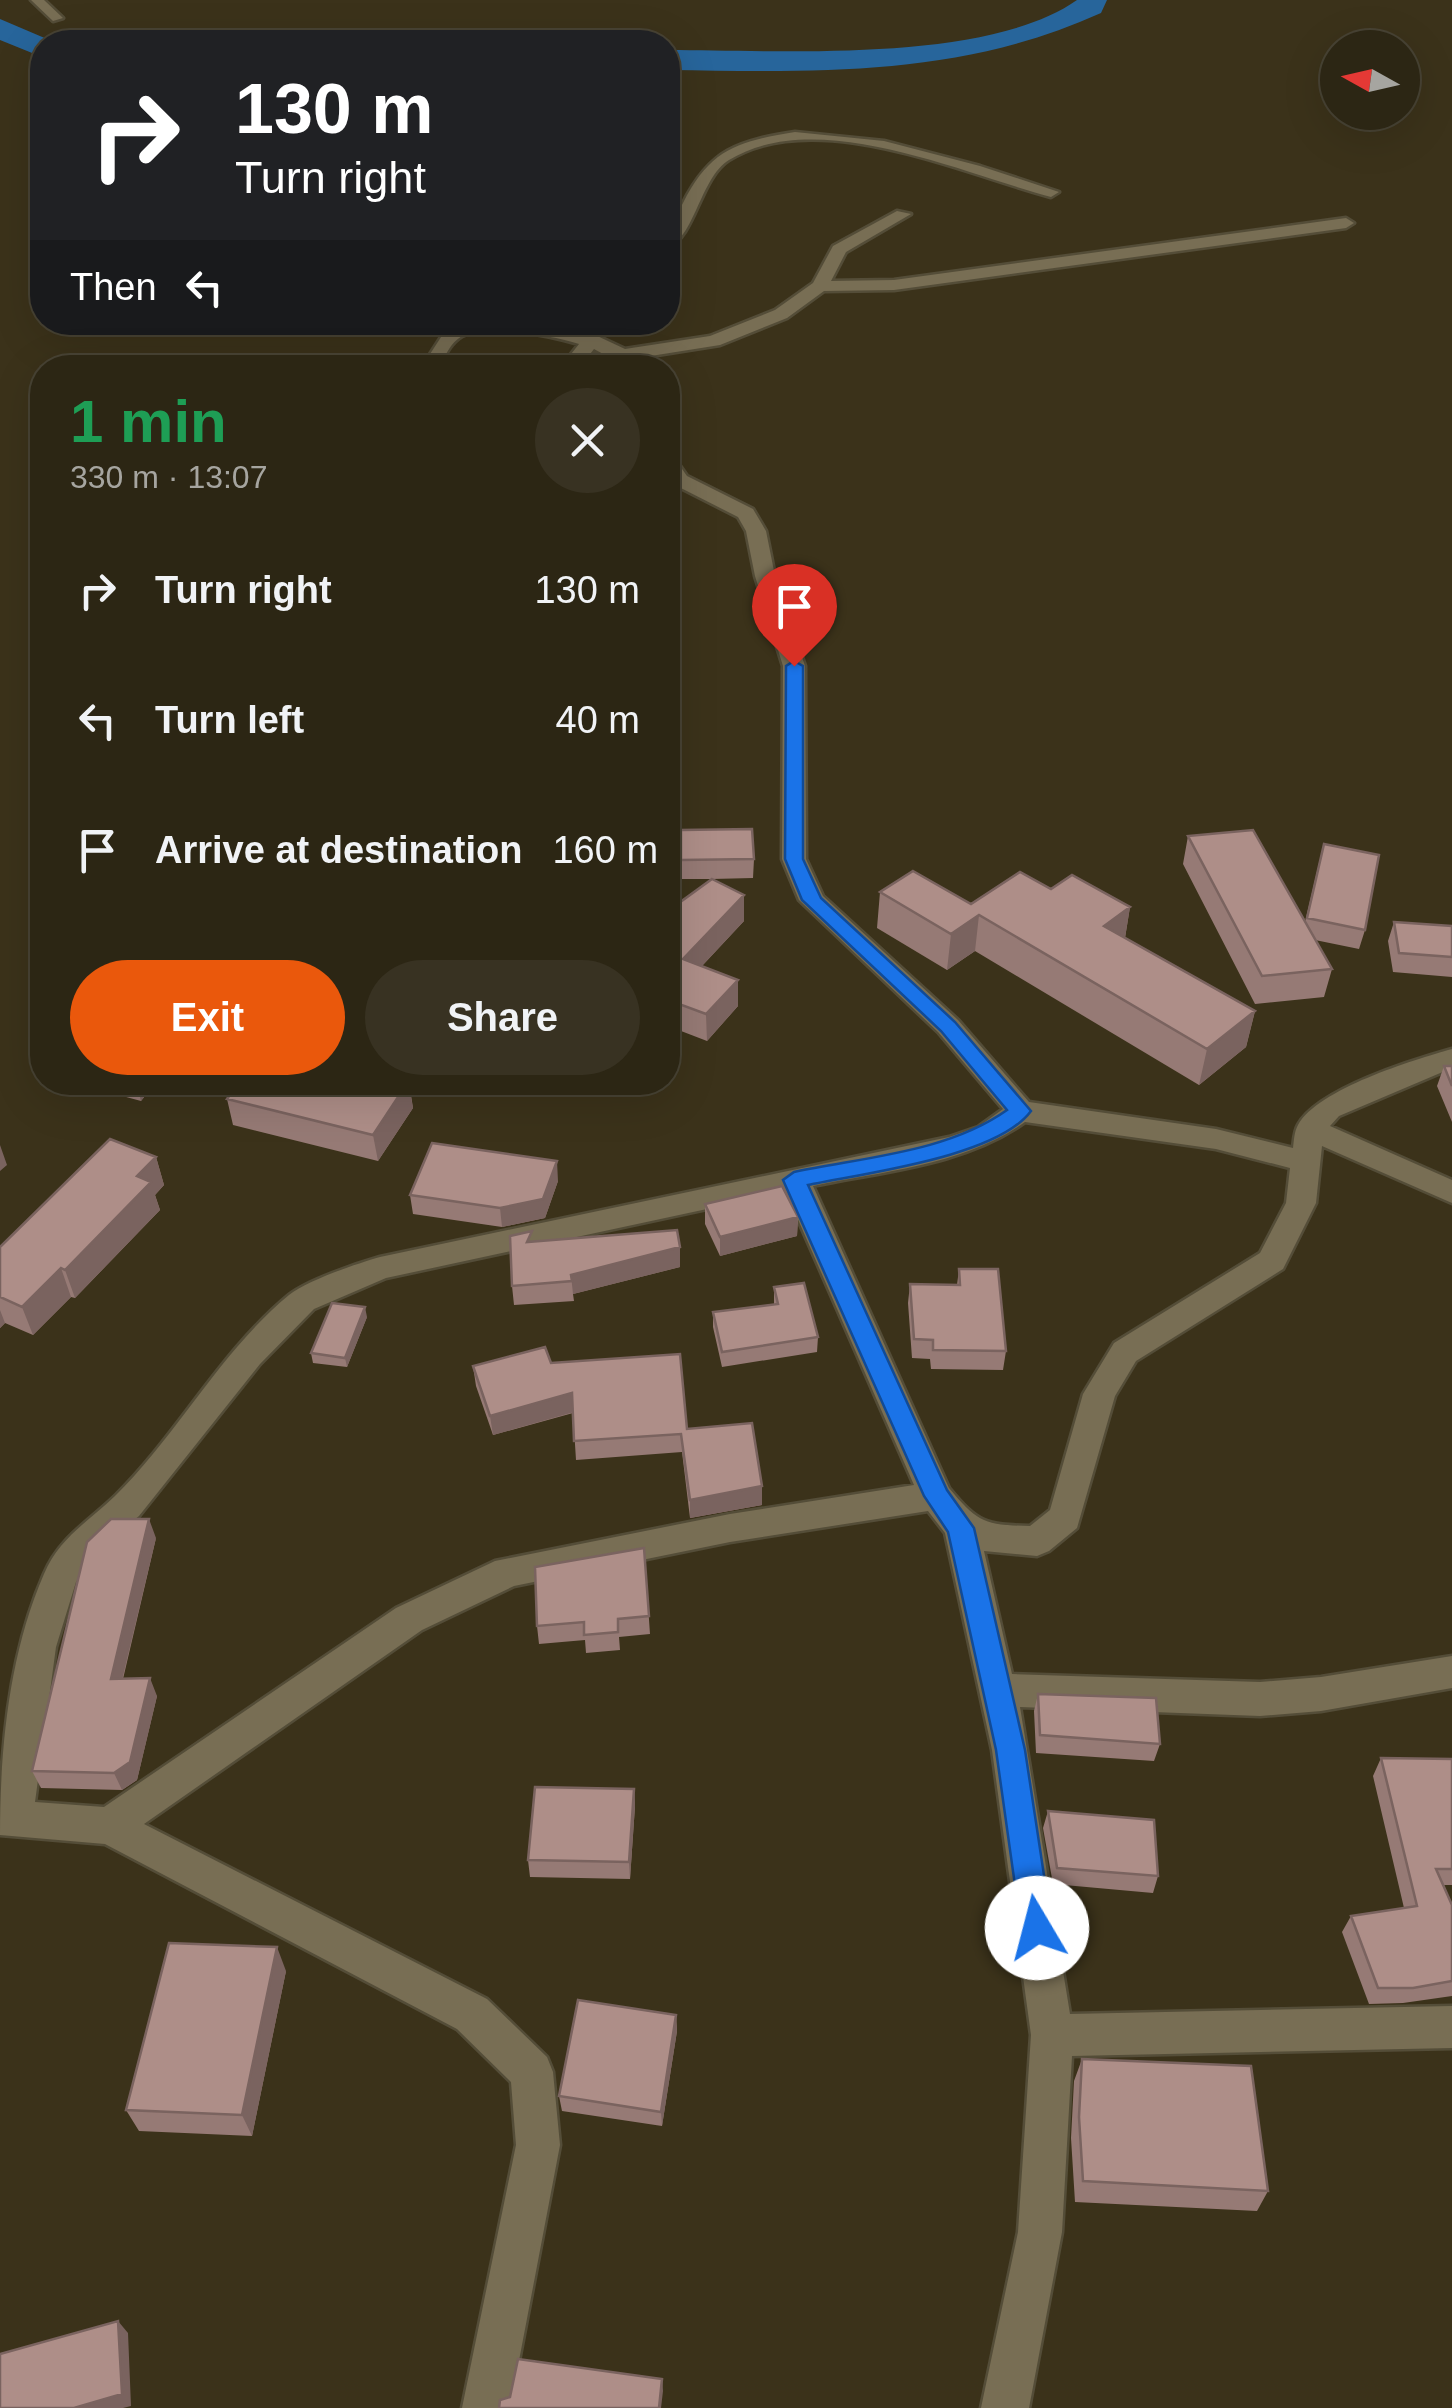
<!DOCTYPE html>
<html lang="en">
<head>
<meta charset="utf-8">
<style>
	body { margin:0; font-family:Helvetica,sans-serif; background:#383222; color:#f1f3f6; height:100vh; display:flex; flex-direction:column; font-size:38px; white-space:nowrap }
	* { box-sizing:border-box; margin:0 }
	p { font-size:32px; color:#a6a5a0 }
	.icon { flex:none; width:55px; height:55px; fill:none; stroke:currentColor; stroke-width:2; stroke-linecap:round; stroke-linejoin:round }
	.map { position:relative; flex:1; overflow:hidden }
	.details { position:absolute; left:30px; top:355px; width:650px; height:740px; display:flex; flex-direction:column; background:#2c2614; border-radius:40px; box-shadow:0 10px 40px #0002,0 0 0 2px #484334 }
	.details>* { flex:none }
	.banner { position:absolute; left:30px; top:30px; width:650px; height:305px; border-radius:40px; box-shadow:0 10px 40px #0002,0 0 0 2px #484334; background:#202124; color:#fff; overflow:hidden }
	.needle { width:65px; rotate:278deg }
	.controls { position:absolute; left:1320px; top:30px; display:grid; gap:20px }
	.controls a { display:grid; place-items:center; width:100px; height:100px; border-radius:50%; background:#2c2614; box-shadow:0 10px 40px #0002,0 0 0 2px #484334; font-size:50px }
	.pin { position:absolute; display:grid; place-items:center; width:85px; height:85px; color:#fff; margin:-102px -42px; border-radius:50% 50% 50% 0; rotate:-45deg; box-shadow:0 0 10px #0007 }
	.pin .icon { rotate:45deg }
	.me { position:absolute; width:110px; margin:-55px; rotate:352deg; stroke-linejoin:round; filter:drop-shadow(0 0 8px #0008) }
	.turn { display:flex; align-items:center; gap:35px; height:210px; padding:0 40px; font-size:45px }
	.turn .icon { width:130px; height:130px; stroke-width:2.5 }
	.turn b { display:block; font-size:70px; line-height:85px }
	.then { display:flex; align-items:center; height:95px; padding:0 40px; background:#0003; gap:20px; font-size:38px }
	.round { display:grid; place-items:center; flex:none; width:105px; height:105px; border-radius:52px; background:#383222 }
	.overview { display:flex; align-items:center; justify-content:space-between; height:170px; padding:0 40px }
	h1 { font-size:60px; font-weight:700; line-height:75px; color:#1e9e55 }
	.cta { display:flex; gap:20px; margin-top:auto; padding:20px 40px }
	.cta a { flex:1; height:115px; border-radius:60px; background:#ea580c; color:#fff; font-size:40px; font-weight:700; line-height:115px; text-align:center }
	.cta a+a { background:#383222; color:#f1f3f6 }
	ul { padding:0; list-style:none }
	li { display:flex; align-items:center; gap:30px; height:130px; padding:0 40px }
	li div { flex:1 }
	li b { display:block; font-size:38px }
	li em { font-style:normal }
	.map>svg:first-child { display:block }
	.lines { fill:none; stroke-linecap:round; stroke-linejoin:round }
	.river { fill:#27659b; fill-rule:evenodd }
	.street-casing { stroke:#544d38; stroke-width:5 }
	.street { fill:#786e54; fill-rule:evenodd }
	.wall { fill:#967a75 }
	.shaded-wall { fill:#7a635f }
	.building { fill:#ae8e88; stroke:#7a635f; stroke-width:2.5 }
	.route { fill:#1a73e8; stroke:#114b97; stroke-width:2.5 }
</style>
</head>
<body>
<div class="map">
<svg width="1452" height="2408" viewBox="0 0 1452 2408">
	<rect width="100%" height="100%" fill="#3b321a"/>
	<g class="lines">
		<path class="river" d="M 1077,0 L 1107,0 L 1101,13 C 960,77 819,72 668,70 L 668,50 C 779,50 986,64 1077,0 Z
			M 0,19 L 54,42 L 42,42 L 42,57 L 0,40 Z"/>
		<defs>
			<path id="street" d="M 31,0 L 44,0 L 63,18 L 53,21 Z
				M 795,132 L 884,141 L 980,166 L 1059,192 L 1051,197 C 961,173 816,106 729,160 C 700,178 695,237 668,247 C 668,229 675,219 683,203 C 710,149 738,141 795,132 Z
				M 897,211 L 911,214 L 846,252 L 831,281 L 894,280 L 1346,218 L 1354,223 L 1346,228 L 894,290 L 824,291 L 787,318 L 720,345 L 638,358 L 649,368 L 629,368 L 594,349 L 579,368 L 560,368 L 579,344 C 551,336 489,322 462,336 C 450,343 445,356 439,368 L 421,368 L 443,334 L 473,322 L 525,323 L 593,334 L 625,349 L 710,336 L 775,310 L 813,283 L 833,246 Z
				M 668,457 L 675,459 L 687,476 L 753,509 L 766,531 L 775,576 L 805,666 L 806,859 L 823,896 L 958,1020 L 1029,1102 L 1216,1129 L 1293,1148 C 1294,1141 1294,1132 1298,1125 C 1318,1089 1413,1060 1452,1049 L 1452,1068 L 1339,1116 L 1330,1126 L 1452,1180 L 1452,1203 L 1322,1146 L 1316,1203 L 1283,1269 L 1136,1361 L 1115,1396 L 1077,1528 L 1049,1551 L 1037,1556 L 984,1551 L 1012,1674 L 1260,1682 L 1321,1677 L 1452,1656 L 1452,1688 L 1321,1711 L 1260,1716 L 1020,1707 L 1070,2014 L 1452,2006 L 1452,2048 L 1072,2056 L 1062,2232 L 1029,2408 L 981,2408 L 1018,2232 L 1031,2035 L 992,1750 L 945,1533 L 928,1511 L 730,1542 L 514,1586 L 422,1630 L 144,1824 L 487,1999 L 547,2057 L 553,2072 L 560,2145 L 510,2408 L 462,2408 L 516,2145 L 511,2082 L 457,2029 L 105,1844 L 0,1835 C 0,1749 9,1654 44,1574 C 59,1538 88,1522 115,1496 C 178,1434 220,1352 289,1295 C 308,1280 356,1264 380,1257 L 949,1137 L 978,1127 L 1003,1109 L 938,1032 L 799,900 L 782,859 L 783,666 L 755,576 L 746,531 L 738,517 L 673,484 L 668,476 ZM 1025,1122 L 1216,1149 L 1290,1168 L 1286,1203 L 1260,1253 L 1114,1343 L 1083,1394 L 1050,1510 L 1030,1526 C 985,1525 978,1523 949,1488 L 813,1186 C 884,1171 965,1165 1025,1122 ZM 786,1192 L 914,1485 L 730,1514 L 495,1561 L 396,1608 L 104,1807 L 35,1802 L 56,1647 L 76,1582 L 97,1550 L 139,1516 L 260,1364 L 314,1309 L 386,1278 Z"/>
		</defs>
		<use href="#street" class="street-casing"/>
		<use href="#street" class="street"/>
	</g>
	<path class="wall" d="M 681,830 L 754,859 L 753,878 L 712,879 L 744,921 L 702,966 L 738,1006 L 707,1041 L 668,1026 L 668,911 L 712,879 L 682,879 Z
		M 1188,836 L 1305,922 L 1319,863 L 1365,930 L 1359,949 L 1315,940 L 1332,969 L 1324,997 L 1255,1004 L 1183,864 Z
		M 1051,889 L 1130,907 L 1125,938 L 1255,1011 L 1246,1047 L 1199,1085 L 975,951 L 947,970 L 877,928 L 880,892 L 971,904 Z
		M 1394,922 L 1452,926 L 1452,977 L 1393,972 L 1388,941 Z
		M 1444,1066 L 1452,1066 L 1452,1122 L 1437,1086 Z
		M 88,1082 L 156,1082 L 141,1101 L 89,1087 Z
		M 409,1082 L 413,1108 L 378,1161 L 233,1125 L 227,1099 Z
		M 156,1157 L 164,1185 L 155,1195 L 160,1210 L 75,1298 L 71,1297 L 33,1335 L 5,1323 L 0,1328 L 0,1247 Z
		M 558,1181 L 545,1218 L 502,1227 L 413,1214 L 410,1195 Z
		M 705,1204 L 798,1217 L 797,1236 L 720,1256 L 705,1224 Z
		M 533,1242 L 680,1247 L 680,1267 L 573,1294 L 574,1301 L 514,1305 L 512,1286 Z
		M 959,1269 L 1006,1351 L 1003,1370 L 931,1369 L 930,1359 L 912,1358 L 908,1303 L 910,1284 L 957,1285 Z
		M 774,1287 L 818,1337 L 817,1352 L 722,1367 L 713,1327 L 713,1312 L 774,1304 Z
		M 367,1317 L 347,1367 L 313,1363 L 311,1353 Z
		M 551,1363 L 687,1429 L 762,1505 L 690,1518 L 682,1452 L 576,1460 L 573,1413 L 493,1435 L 476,1386 L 473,1366 Z
		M 156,1538 L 123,1679 L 157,1696 L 137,1780 L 122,1790 L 41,1788 L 32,1771 Z
		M 644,1548 L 650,1634 L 619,1637 L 620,1650 L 586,1653 L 585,1640 L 539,1644 L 537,1626 Z
		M 1038,1694 L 1160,1744 L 1154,1761 L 1036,1753 L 1034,1711 Z
		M 1381,1758 L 1452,1759 L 1452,1885 L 1444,1885 L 1452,1905 L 1452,1996 L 1403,2003 L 1369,2004 L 1342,1932 L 1351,1916 L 1404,1908 L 1373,1776 Z
		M 634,1789 L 635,1806 L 630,1879 L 530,1877 L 528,1860 Z
		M 1048,1811 L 1158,1876 L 1153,1893 L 1053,1884 L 1043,1828 Z
		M 286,1971 L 252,2136 L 139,2131 L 126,2110 Z
		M 676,2015 L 677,2031 L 662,2126 L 562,2111 L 559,2096 Z
		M 1082,2059 L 1268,2191 L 1257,2211 L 1075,2202 L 1071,2138 L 1074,2081 Z"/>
	<path class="shaded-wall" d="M 744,895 L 744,921 L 684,985 L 683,959 Z
		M 1130,907 L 1124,944 L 1104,926 Z
		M 979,915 L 975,951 L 947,970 L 951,934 Z
		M 738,980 L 738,1006 L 707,1041 L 706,1014 Z
		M 1255,1011 L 1246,1047 L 1199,1085 L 1207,1049 Z
		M 136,1082 L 156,1082 L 141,1101 Z
		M 408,1082 L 413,1108 L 378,1161 L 373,1135 Z
		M 0,1145 L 7,1165 L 0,1171 Z
		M 156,1157 L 164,1185 L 155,1195 L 160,1210 L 75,1298 L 65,1270 L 137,1176 Z
		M 557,1161 L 558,1181 L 545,1218 L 502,1227 L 500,1208 Z
		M 798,1217 L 797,1236 L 720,1256 L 720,1237 Z
		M 680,1247 L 680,1267 L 573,1294 L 571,1275 Z
		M 61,1268 L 71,1297 L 33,1335 L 22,1307 Z
		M 365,1307 L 367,1317 L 347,1367 L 345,1358 Z
		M 0,1310 L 5,1323 L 0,1328 Z
		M 572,1393 L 574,1412 L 493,1435 L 490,1416 Z
		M 762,1486 L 762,1505 L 690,1518 L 690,1500 Z
		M 149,1519 L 156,1538 L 118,1697 L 111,1679 Z
		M 150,1678 L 157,1696 L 137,1780 L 122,1790 L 114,1773 Z
		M 634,1789 L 635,1806 L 630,1879 L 629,1862 Z
		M 277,1947 L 286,1971 L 252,2136 L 242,2115 Z
		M 676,2015 L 677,2031 L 662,2126 L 661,2112 Z
		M 118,2321 L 128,2333 L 131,2406 L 123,2408 L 74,2408 Z
		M 662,2379 L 663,2391 L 661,2408 L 659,2408 Z"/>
	<path class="building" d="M 752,829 L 754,859 L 681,860 L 681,830 Z
		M 1253,830 L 1332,969 L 1262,976 L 1188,836 Z
		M 1324,844 L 1379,855 L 1365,930 L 1307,918 Z
		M 913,871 L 971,904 L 1020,872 L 1051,889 L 1072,875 L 1130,907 L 1104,926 L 1255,1011 L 1207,1049 L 979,915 L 951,934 L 880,892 Z
		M 712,879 L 744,895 L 683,959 L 738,980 L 706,1014 L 668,1000 L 668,911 Z
		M 1394,922 L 1452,926 L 1452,957 L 1399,953 Z
		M 1444,1066 L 1452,1066 L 1452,1086 Z
		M 239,1082 L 408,1082 L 373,1135 L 227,1099 Z
		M 110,1139 L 156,1157 L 137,1176 L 151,1182 L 65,1270 L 61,1268 L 22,1307 L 0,1297 L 0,1247 Z
		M 432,1143 L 557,1161 L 543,1199 L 500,1208 L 410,1195 Z
		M 782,1186 L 798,1217 L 720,1237 L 705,1204 Z
		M 677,1230 L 680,1247 L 571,1275 L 572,1281 L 512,1286 L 510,1236 L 532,1231 L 527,1242 Z
		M 959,1269 L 998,1269 L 1006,1351 L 933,1350 L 933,1340 L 914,1339 L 910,1284 L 960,1285 Z
		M 804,1283 L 818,1337 L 722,1352 L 713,1312 L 778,1304 L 774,1287 Z
		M 332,1303 L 365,1307 L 345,1358 L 311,1353 Z
		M 545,1347 L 551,1363 L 680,1354 L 687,1429 L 752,1423 L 762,1486 L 690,1500 L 681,1434 L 574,1441 L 572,1393 L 490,1416 L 473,1366 Z
		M 111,1519 L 149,1519 L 111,1679 L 150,1678 L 130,1762 L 114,1773 L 32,1771 L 87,1542 Z
		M 644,1548 L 649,1616 L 618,1619 L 618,1632 L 584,1635 L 584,1622 L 537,1626 L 535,1567 Z
		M 1038,1694 L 1156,1698 L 1160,1744 L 1040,1735 Z
		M 1381,1758 L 1452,1759 L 1452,1869 L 1436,1869 L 1452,1905 L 1452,1981 L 1413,1988 L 1378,1988 L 1351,1916 L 1417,1906 Z
		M 535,1787 L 634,1789 L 629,1862 L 528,1860 Z
		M 1048,1811 L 1154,1820 L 1158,1876 L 1057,1868 Z
		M 169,1943 L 277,1947 L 242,2115 L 126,2110 Z
		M 578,2000 L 676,2015 L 661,2112 L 559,2096 Z
		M 1082,2059 L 1251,2066 L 1268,2191 L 1083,2181 L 1079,2117 Z
		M 118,2321 L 122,2394 L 74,2408 L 0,2408 L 0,2354 Z
		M 518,2359 L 662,2379 L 659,2408 L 499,2408 L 500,2400 L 510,2397 Z"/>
	<path class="route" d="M 794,661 L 803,666 L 803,859 L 821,898 L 955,1022 L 1031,1111 C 997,1157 865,1173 808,1185 L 947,1490 L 974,1528 L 1025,1750 L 1052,1928 L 1048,1939 L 1037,1943 L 1026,1939 L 1021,1928 L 996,1750 L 948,1532 L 924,1496 L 783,1180 L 794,1172 C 865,1157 948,1152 1007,1110 L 941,1031 L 802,900 L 785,859 L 786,666 Z"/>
</svg>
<div class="controls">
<a><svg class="needle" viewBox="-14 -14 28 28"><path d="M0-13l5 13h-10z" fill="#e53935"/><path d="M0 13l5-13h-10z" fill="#a6a5a0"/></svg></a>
</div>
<div class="pin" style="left:794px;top:666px;background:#d93025"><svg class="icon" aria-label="arrive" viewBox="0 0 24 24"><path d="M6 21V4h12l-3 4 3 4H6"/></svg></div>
<svg class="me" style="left:1037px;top:1928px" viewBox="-20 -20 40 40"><circle r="19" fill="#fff"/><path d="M0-13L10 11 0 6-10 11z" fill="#1a73e8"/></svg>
<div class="banner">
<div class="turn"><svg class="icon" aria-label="right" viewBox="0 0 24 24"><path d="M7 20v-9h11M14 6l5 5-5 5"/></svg><div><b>130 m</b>Turn right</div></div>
<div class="then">Then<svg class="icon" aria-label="left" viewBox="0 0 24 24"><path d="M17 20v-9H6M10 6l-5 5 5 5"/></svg></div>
</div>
<section class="details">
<div class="overview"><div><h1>1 min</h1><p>330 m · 13:07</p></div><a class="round"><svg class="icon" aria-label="close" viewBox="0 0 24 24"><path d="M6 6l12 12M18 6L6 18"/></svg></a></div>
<ul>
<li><svg class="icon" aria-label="right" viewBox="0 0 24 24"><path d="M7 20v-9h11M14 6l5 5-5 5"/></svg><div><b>Turn right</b></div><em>130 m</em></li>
<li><svg class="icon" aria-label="left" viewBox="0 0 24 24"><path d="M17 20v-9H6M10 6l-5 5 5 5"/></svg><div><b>Turn left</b></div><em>40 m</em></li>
<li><svg class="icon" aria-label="arrive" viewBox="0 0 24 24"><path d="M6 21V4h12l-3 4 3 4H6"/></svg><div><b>Arrive at destination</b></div><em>160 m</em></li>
</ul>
<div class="cta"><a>Exit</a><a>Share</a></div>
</section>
</div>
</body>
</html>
